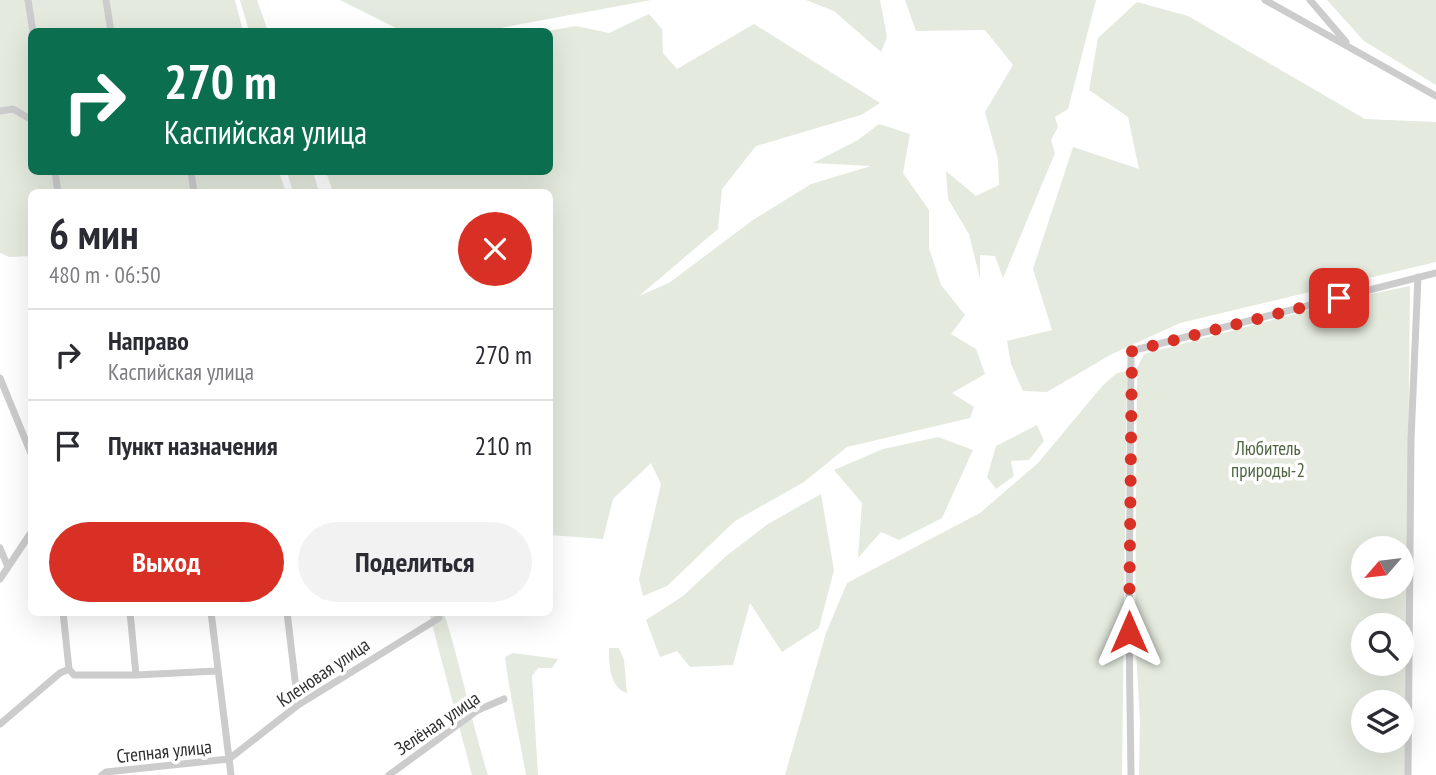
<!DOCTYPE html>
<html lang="ru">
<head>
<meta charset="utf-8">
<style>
	body { margin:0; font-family:"PT Sans Narrow",sans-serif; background:#f2f2f3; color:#2b2b33; height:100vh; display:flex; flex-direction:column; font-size:26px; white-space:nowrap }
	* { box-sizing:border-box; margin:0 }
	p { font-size:23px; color:#7c7c81 }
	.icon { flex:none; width:38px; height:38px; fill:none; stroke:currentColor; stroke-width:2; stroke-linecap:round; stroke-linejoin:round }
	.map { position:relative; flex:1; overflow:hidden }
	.details { position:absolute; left:28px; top:189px; width:525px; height:427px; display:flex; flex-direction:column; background:#fff; border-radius:10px; box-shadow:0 7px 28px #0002 }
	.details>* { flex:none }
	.hud { position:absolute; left:28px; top:28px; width:525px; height:147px; border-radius:10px; box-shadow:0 7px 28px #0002; background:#0b6e4f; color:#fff; overflow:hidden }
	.needle { width:46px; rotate:242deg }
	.tools { position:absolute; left:1351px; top:536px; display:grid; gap:14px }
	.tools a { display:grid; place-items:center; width:63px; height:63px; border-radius:50%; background:#fff; box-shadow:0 7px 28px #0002; font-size:35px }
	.pin { position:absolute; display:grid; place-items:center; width:60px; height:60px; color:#fff; margin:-30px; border-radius:14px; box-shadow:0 4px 10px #0006 }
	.me { position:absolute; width:77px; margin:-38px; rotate:0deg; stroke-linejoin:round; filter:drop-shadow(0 0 5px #0008) }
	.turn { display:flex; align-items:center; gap:24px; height:147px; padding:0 21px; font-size:32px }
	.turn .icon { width:91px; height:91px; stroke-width:2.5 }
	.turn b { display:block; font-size:49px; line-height:60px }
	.round { display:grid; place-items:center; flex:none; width:74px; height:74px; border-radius:37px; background:#f2f2f3 }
	.head { display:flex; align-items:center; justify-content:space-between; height:119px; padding:0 21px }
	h1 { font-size:42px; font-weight:600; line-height:52px }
	.action { display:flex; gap:14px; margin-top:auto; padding:14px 21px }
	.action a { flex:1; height:80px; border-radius:42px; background:#d93025; color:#fff; font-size:28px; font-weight:600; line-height:80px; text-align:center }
	.action a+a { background:#f2f2f3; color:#2b2b33 }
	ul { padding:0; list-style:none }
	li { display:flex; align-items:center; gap:21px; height:91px; padding:0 21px; border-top:2px solid #e1e1e2 }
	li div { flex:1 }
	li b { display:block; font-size:26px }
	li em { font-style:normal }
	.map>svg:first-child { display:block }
	.green { fill:#e4eade; fill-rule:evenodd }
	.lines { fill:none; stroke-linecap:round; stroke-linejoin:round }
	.minor { stroke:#ccc; stroke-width:7 }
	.route { stroke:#d93025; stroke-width:12; stroke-dasharray:0 21.6 }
	.labels { text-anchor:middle; stroke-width:7; stroke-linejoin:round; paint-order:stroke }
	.park-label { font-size:19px; fill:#506541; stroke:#fff }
	.street-label { font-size:19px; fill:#2f2f2f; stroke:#fff }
</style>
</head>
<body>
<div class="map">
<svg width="1436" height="775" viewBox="0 0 1436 775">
	<rect width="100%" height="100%" fill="#fff"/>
	<path class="green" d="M 0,0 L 235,0 L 243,31 L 32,32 L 32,172 L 279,172 L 286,192 L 32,192 L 31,256 L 9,257 L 0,253 Z
		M 240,0 L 257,0 L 268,31 L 249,31 Z
		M 340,0 L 651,0 L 479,32 L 402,31 Z
		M 806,0 L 880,0 L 887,37 L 881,52 L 834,11 Z
		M 905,0 L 1096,0 L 1068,109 L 1055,117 L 1058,127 L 1051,140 L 1055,153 L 1003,278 L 995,256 L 980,255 L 980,279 L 969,234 L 948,199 L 946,171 L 976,196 L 999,185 L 998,159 L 985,112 L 1013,65 L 985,30 L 916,31 Z
		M 1327,0 L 1436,0 L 1436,85 L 1364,41 Z
		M 1137,2 L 1188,16 L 1365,119 L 1436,122 L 1436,262 L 1180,323 L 1110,355 L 1047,392 L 1023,391 L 1011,364 L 1007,341 L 1052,330 L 1033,269 L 1073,147 L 1139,169 L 1128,117 L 1089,90 L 1098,38 Z
		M 649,14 L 662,29 L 663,53 L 677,69 L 754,24 L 880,103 L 861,115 L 756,146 L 722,189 L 718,229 L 639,296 L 669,283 L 753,220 L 811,184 L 871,166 L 813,163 L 858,140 L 879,124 L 910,134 L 903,173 L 929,210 L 929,248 L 941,285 L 965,315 L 951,334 L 976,349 L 985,374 L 952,393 L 974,407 L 970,418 L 847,447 L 804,482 L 735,521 L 667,586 L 643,596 L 639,579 L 661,484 L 651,463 L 613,499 L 603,539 L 550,535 L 550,192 L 333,192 L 326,172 L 550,172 L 548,31 L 576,26 L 609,33 Z
		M 287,172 L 313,172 L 319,192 L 293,192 Z
		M 1410,286 L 1405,775 L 1139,775 L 1140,722 L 1135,632 L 1137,368 L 1144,354 L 1366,295 ZM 1363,548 L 1402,548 L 1402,586 L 1363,586 ZM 1363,625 L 1402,625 L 1402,663 L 1363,663 ZM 1363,702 L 1402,702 L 1402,740 L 1363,740 Z
		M 1127,371 L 1122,775 L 785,775 L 826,633 L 847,583 L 980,513 L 1038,463 L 1103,385 L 1117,373 Z
		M 1037,425 L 1044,441 L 1029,460 L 1011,461 L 1014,476 L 996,489 L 987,477 L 996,446 Z
		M 938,437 L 973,450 L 942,518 L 899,540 L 881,532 L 858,558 L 862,503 L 834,470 L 883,449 Z
		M 821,494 L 834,570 L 819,628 L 782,652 L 750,603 L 733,665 L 690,667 L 677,651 L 660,657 L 646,620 L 683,596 L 725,557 L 768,524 Z
		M 429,613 L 444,613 C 461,666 471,721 488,775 L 472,775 Z
		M 609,648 L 619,648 L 624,660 L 627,693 C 609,687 609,664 609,648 Z
		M 513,653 L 558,659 L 552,668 L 538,668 L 532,676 L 538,775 L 526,775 C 519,735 510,697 505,657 Z"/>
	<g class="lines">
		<path class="minor" d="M 28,0 L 33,32
			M 106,0 L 111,32
			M 1265,0 L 1436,96
			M 1310,0 L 1346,42
			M 0,111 L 13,109 L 32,120
			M 55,172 L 58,192
			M 191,172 L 194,192
			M 0,378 L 32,456
			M 0,548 L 8,567
			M 0,579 L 32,531
			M 63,612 L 69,669 L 74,675 L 136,675 L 216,671
			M 130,612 L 136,675
			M 211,612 L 231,775
			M 287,612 L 298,705
			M 0,724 L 60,673 L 69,669
			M 229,759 L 298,705 L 439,618
			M 102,775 L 106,772 L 229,759
			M 389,775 L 478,710 L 504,699
			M 1131,775 L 1129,632 L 1131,351 L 1436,273
			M 1408,775 L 1411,439 L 1418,277"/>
	</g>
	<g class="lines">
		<path class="route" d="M 1129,632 L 1132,351 L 1339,298"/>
	</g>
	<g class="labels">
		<g class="park-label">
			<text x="1268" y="455">Любитель<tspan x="1268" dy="22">природы-2</tspan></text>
		</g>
		<g class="street-label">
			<text transform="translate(323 672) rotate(-34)" y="7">Кленовая улица</text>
			<text transform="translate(437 723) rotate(-34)" y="7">Зелёная улица</text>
			<text transform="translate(164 751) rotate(-6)" y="7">Степная улица</text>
		</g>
	</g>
</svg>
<div class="tools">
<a><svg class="needle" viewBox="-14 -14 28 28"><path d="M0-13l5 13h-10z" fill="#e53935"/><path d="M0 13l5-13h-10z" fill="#7c7c81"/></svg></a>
<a><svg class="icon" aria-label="search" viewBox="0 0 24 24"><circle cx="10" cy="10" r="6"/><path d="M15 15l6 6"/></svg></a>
<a><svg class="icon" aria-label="layers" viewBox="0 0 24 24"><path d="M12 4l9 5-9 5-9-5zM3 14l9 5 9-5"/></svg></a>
</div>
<div class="pin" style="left:1339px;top:298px;background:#d93025"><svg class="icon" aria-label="arrive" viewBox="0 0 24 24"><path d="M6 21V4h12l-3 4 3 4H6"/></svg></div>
<svg class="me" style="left:1129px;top:632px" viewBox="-20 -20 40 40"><path d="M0-17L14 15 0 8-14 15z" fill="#d93025" stroke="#fff" stroke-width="4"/></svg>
<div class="hud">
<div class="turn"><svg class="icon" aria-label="right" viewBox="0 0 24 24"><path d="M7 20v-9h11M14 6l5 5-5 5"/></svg><div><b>270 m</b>Каспийская улица</div></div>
</div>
<section class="details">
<div class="head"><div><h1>6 мин</h1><p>480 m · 06:50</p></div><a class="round" style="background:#d93025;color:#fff"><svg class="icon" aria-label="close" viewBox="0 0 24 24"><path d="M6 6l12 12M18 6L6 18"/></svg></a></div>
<ul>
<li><svg class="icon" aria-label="right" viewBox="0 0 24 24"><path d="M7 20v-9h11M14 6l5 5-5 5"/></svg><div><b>Направо</b><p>Каспийская улица</p></div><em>270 m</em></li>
<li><svg class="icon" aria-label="arrive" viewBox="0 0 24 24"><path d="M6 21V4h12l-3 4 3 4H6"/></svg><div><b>Пункт назначения</b></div><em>210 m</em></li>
</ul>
<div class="action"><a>Выход</a><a>Поделиться</a></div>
</section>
</div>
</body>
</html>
